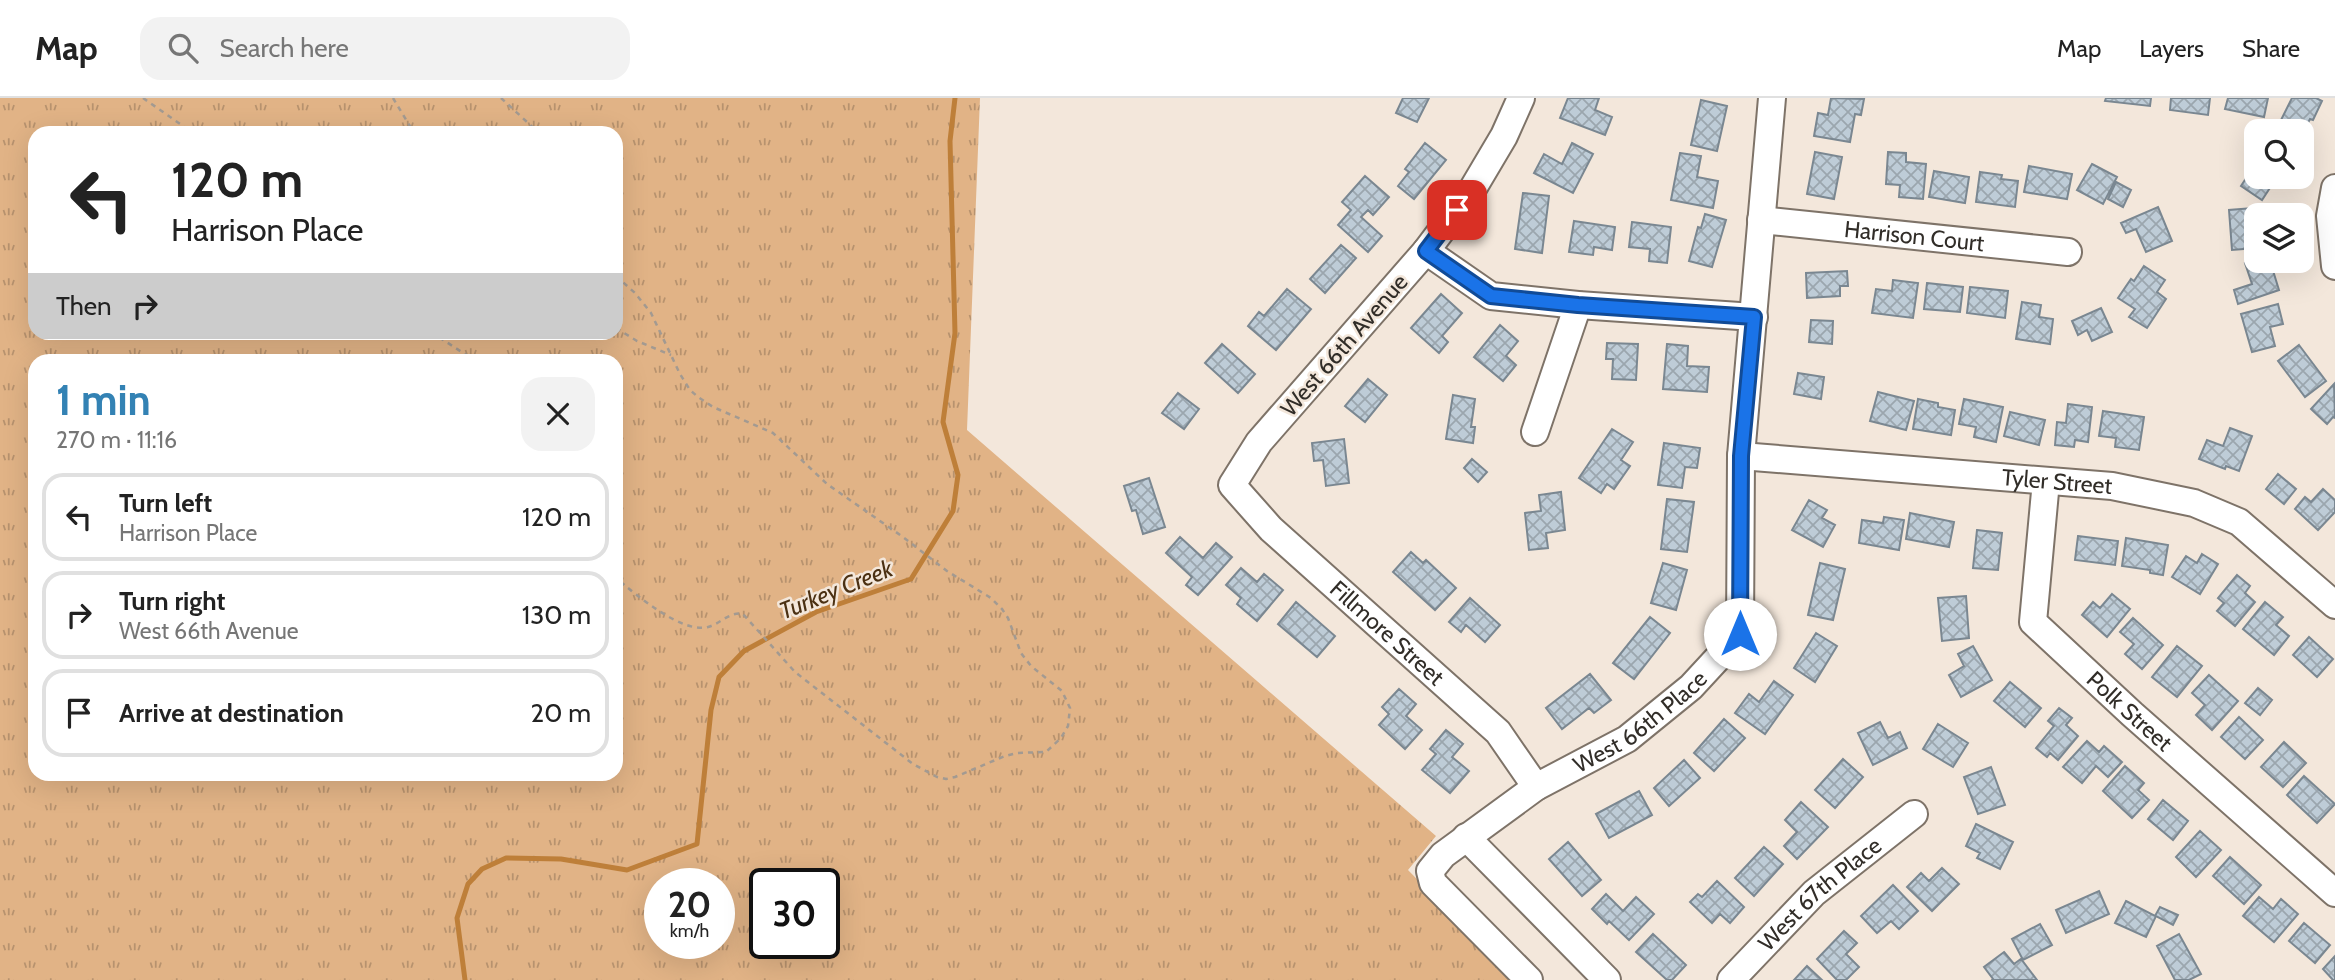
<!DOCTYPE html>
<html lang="en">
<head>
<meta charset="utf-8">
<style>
	body { margin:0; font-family:Cabin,sans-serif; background:#f2f2f2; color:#222; height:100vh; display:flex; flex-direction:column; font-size:26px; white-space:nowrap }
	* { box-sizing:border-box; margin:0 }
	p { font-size:23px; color:#767676 }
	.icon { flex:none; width:38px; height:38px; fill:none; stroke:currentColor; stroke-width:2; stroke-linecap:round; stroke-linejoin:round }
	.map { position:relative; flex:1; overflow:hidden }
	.panel { position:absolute; left:28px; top:256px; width:595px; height:427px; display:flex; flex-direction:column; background:#fff; border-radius:21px; box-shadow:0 7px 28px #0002 }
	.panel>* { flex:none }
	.guide { position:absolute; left:28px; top:28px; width:595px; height:214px; border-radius:21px; box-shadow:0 7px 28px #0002; background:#fff; color:#222; overflow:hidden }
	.buttons { position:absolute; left:2244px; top:21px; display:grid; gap:14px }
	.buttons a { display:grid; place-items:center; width:70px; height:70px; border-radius:14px; background:#fff; box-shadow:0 7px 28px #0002; font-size:35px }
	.speed { position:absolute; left:644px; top:770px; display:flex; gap:14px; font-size:35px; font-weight:700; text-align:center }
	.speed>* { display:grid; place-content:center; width:91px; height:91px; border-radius:50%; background:#fff; box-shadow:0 7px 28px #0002; line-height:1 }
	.speed small { font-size:18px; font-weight:400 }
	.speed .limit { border:4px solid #111; border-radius:10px; background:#fff; color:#111 }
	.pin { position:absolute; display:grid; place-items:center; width:60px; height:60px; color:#fff; margin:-30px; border-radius:14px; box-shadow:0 4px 10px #0006 }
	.me { position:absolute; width:77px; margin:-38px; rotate:0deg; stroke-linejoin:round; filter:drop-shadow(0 0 5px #0008) }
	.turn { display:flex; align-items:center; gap:24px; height:147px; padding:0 28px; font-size:32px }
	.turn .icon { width:91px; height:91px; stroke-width:2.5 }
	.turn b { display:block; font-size:49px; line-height:60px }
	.then { display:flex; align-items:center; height:66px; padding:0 28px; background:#0003; gap:14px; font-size:26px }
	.round { display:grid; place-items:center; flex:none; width:74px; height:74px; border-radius:21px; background:#f2f2f2 }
	.headline { display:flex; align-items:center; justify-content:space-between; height:119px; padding:0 28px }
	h1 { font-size:42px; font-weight:800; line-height:52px; color:#3382b4 }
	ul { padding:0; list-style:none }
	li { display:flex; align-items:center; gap:21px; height:88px; margin:0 14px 10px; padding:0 14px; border:4px solid #e0e0e0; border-radius:21px }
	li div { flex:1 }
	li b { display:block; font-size:26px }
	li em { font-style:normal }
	header { display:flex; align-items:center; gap:42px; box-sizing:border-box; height:98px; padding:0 35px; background:#fff; border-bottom:2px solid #e0e0e0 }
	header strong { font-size:33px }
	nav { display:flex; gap:38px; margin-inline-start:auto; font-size:24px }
	.search { width:490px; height:63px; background:#f2f2f2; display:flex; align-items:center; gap:18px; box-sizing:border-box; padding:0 24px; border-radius:21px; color:#767676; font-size:26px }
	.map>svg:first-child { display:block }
	.grass { fill:url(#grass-tufts); fill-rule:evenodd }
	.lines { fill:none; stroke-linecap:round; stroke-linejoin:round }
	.stream { stroke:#be7f39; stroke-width:5 }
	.building { fill:url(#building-cross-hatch); stroke:#7a8791; stroke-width:2 }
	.minor-casing { stroke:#7e7368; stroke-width:30 }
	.path { stroke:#a39a91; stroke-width:2.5; stroke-dasharray:5 5; stroke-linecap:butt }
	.minor { stroke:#fff; stroke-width:26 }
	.route-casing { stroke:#114b97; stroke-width:18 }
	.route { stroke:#1a73e8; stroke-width:12 }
	.labels { text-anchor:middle; stroke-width:5; stroke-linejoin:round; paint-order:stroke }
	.street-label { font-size:23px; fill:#312d28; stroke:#f3e7db }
	.water-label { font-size:24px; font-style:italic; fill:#4b3012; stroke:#f3e7db }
</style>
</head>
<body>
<header>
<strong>Map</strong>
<div class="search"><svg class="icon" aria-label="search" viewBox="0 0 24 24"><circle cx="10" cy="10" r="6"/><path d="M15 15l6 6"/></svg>Search here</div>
<nav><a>Map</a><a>Layers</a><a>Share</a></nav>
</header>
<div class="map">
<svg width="2335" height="882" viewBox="0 0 2335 882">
	<defs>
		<pattern id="grass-tufts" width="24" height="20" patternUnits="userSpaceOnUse" patternTransform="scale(1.75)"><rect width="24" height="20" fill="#e1b386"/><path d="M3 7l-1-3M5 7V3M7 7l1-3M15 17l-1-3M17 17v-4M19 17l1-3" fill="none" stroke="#b7926e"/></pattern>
		<pattern id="building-cross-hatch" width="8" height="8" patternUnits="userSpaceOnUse" patternTransform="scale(1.75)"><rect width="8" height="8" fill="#beccd7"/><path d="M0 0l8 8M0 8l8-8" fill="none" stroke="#9ba6ae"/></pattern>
	</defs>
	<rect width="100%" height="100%" fill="#f3e7db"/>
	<path class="grass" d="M 0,0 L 980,0 L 967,332 L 1436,738 L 1408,772 L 1516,882 L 0,882 ZM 35,35 L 616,35 L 616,234 L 35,234 ZM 35,262 L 616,262 L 616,676 L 35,676 ZM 660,786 L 719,786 L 719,845 L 660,845 ZM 765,786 L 824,786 L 824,845 L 765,845 Z"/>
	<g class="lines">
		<path class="stream" d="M 465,882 L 457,820 L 468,786 L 482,771 L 506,760 L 561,761 L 627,772 L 697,746 L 711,612 L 719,579 L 744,553 L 816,514 L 911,481 L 953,413 L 958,377 L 943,324 L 955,235 L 950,43 L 955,0"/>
	</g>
	<path class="building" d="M 1403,0 L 1429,0 L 1417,24 L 1396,15 Z
		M 1568,0 L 1599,0 L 1595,12 L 1612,19 L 1605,37 L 1560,20 Z
		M 1831,0 L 1864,1 L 1861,17 L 1855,16 L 1850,44 L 1814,38 L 1818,15 L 1828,17 Z
		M 2106,0 L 2151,0 L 2150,8 L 2105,3 Z
		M 2171,0 L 2210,0 L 2208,17 L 2170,12 Z
		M 2228,0 L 2268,0 L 2264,19 L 2225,11 Z
		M 2292,0 L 2316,0 L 2322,3 L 2313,22 L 2310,21 L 2301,38 L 2301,33 L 2288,33 L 2278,28 Z
		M 1701,2 L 1727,8 L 1717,53 L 1691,47 Z
		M 1425,45 L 1446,62 L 1414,101 L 1398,88 L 1409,74 L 1405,71 Z
		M 1572,45 L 1593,56 L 1573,95 L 1534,75 L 1544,56 L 1562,66 Z
		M 1815,54 L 1842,59 L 1834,101 L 1807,96 Z
		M 1888,54 L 1906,55 L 1906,64 L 1926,66 L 1923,101 L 1899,99 L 1900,87 L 1886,86 Z
		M 1680,55 L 1701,58 L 1697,79 L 1718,83 L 1713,110 L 1671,102 Z
		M 2256,65 L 2256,79 L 2277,79 L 2262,102 L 2241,88 Z
		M 2092,66 L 2117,79 L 2103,106 L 2077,92 Z
		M 2029,68 L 2072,76 L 2067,101 L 2024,94 Z
		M 1934,73 L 1969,79 L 1965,105 L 1929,99 Z
		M 1980,74 L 2002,77 L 2001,81 L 2018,83 L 2015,109 L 1976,104 Z
		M 1365,78 L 1389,99 L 1373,117 L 1368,112 L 1361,119 L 1382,138 L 1368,154 L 1338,127 L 1351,112 L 1342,104 Z
		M 2116,84 L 2131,92 L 2123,109 L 2108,101 Z
		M 1523,95 L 1549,98 L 1542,155 L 1515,151 Z
		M 2158,109 L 2172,143 L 2146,154 L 2136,131 L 2126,135 L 2121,125 Z
		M 2253,110 L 2256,150 L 2232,152 L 2229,112 Z
		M 1705,116 L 1726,122 L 1712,169 L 1689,163 L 1698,129 L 1701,130 Z
		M 1574,123 L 1615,129 L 1612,152 L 1594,149 L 1593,157 L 1569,154 Z
		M 1632,124 L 1671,129 L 1667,165 L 1649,163 L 1650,151 L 1629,149 Z
		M 1341,147 L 1356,160 L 1325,195 L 1310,181 Z
		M 2256,161 L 2270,163 L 2279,192 L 2238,206 L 2234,192 L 2252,186 L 2245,165 Z
		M 2144,168 L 2165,182 L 2157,194 L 2166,201 L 2147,230 L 2129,219 L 2135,211 L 2118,200 L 2131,181 L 2134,183 Z
		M 1847,173 L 1848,188 L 1840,188 L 1840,198 L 1807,200 L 1806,175 Z
		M 1893,182 L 1918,185 L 1913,220 L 1872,215 L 1876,191 L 1892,193 Z
		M 1927,185 L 1963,189 L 1960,214 L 1924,211 Z
		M 1970,189 L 2008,193 L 2005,220 L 1967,215 Z
		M 1287,191 L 1311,211 L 1276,252 L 1248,228 L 1259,214 L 1264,218 Z
		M 1441,196 L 1462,215 L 1442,238 L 1448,244 L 1439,255 L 1411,230 Z
		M 2022,204 L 2041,207 L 2039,219 L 2053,221 L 2050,246 L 2016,241 Z
		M 2278,206 L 2283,226 L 2270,229 L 2275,248 L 2252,254 L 2241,216 Z
		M 2101,210 L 2112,234 L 2092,243 L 2087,232 L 2078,237 L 2072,223 Z
		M 1811,222 L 1833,223 L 1832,246 L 1809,244 Z
		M 1500,227 L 1518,243 L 1506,258 L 1516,267 L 1503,283 L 1474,259 Z
		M 1607,245 L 1638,246 L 1636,282 L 1612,281 L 1613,261 L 1606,261 Z
		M 1222,246 L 1255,276 L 1238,295 L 1205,265 Z
		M 1667,246 L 1688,248 L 1687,268 L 1709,269 L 1707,294 L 1663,291 Z
		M 2299,247 L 2326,283 L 2305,299 L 2278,263 Z
		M 1798,275 L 1824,279 L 1821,301 L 1794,296 Z
		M 1368,281 L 1387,297 L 1365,324 L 1345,308 Z
		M 2334,286 L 2335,320 L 2333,319 L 2327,326 L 2311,311 Z
		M 1878,294 L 1914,303 L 1906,332 L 1870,323 Z
		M 1178,295 L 1199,311 L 1184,331 L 1162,315 Z
		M 1453,297 L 1475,301 L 1471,329 L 1475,329 L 1473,345 L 1446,341 Z
		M 1918,301 L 1938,305 L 1938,309 L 1955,312 L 1951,337 L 1913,331 Z
		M 1964,301 L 2003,309 L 1996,344 L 1974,339 L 1976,329 L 1959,326 Z
		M 2068,306 L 2092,309 L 2088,344 L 2075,342 L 2074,349 L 2055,347 L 2057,324 L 2066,325 Z
		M 2103,313 L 2144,319 L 2139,352 L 2115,349 L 2116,340 L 2099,338 Z
		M 2010,314 L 2045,322 L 2039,347 L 2004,338 Z
		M 2230,330 L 2252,338 L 2239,373 L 2226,368 L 2225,371 L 2199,361 L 2207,342 L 2223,348 Z
		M 1612,331 L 1633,344 L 1621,362 L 1630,368 L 1614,391 L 1607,386 L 1601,395 L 1579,380 Z
		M 1344,341 L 1349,385 L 1326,388 L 1323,362 L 1314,363 L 1312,345 Z
		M 1664,345 L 1700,350 L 1697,370 L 1685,369 L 1682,390 L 1658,387 Z
		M 1472,361 L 1487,374 L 1478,384 L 1464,370 Z
		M 2278,376 L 2296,391 L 2284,406 L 2266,391 Z
		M 1149,380 L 1165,429 L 1143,436 L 1136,412 L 1132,413 L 1124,388 Z
		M 2323,391 L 2335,402 L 2335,414 L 2318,432 L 2295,411 L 2305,399 L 2311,404 Z
		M 1561,394 L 1565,432 L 1546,435 L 1548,450 L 1529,452 L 1525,415 L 1541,413 L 1539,397 Z
		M 1667,401 L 1694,404 L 1687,454 L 1661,451 Z
		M 1809,402 L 1827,412 L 1822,420 L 1835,427 L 1823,449 L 1792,432 Z
		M 1910,415 L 1954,424 L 1949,449 L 1906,441 Z
		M 1884,419 L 1904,422 L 1899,452 L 1859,445 L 1862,422 L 1883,425 Z
		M 1977,432 L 2002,435 L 1998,472 L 1973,470 Z
		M 2078,438 L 2118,443 L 2115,467 L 2075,462 Z
		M 1180,439 L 1203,460 L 1216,445 L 1232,459 L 1198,497 L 1186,487 L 1192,479 L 1166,455 Z
		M 2126,440 L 2168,447 L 2163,477 L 2150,475 L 2150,472 L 2122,468 Z
		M 1411,454 L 1423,465 L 1426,462 L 1456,490 L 1435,512 L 1393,474 Z
		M 2202,456 L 2218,466 L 2200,496 L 2172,479 L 2186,458 L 2197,465 Z
		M 1663,465 L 1687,472 L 1676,512 L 1651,505 Z
		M 1820,465 L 1845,471 L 1833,522 L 1808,517 Z
		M 1241,470 L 1257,484 L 1264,476 L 1283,492 L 1257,523 L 1237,506 L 1241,500 L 1226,487 Z
		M 2237,477 L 2250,488 L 2245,495 L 2255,504 L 2235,528 L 2217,513 L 2224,505 L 2218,500 Z
		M 2112,496 L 2130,511 L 2107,539 L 2082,517 L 2093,504 L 2100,510 Z
		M 1966,498 L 1969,540 L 1942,543 L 1938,500 Z
		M 1470,500 L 1500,527 L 1485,544 L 1466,527 L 1461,534 L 1449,524 Z
		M 1296,504 L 1335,538 L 1317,559 L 1278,526 Z
		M 2265,504 L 2283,519 L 2276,527 L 2289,538 L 2274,557 L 2243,531 Z
		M 1650,519 L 1670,535 L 1634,581 L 1613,565 Z
		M 2133,520 L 2163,547 L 2142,571 L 2125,556 L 2134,546 L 2120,534 Z
		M 1816,535 L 1837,548 L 1815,584 L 1794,570 Z
		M 2309,539 L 2333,561 L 2317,579 L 2293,557 Z
		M 1973,548 L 1992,582 L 1961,599 L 1949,577 L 1964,568 L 1958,556 Z
		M 2177,548 L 2202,568 L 2177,599 L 2152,579 Z
		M 1590,576 L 1611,602 L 1594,615 L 1589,610 L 1562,631 L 1546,610 Z
		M 2209,577 L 2238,603 L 2212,632 L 2196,617 L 2205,607 L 2192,595 Z
		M 1774,583 L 1793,597 L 1765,636 L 1735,615 L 1749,596 L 1759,604 Z
		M 2010,584 L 2041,610 L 2025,629 L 1994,603 Z
		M 2258,590 L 2272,602 L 2260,617 L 2245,605 Z
		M 1399,591 L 1416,606 L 1406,618 L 1422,632 L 1405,651 L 1379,627 L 1389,616 L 1382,609 Z
		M 2059,610 L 2072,620 L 2066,627 L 2078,638 L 2058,662 L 2050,655 L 2047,659 L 2036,650 L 2054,628 L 2048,623 Z
		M 2239,619 L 2263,642 L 2245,661 L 2221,639 Z
		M 1724,621 L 1745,640 L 1714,673 L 1694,655 Z
		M 1880,624 L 1888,640 L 1900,634 L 1907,650 L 1873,667 L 1858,635 Z
		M 1938,626 L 1968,645 L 1953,669 L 1923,651 Z
		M 1446,632 L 1463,646 L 1452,659 L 1469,673 L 1450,695 L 1422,672 L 1436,656 L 1430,651 Z
		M 2087,643 L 2099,654 L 2104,648 L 2122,664 L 2108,679 L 2096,668 L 2082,685 L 2063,669 Z
		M 2284,644 L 2306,665 L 2283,689 L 2261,669 Z
		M 1843,661 L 1863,679 L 1835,710 L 1815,692 Z
		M 1684,662 L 1700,680 L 1669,708 L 1654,690 Z
		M 2125,668 L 2144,685 L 2138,692 L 2149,702 L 2132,720 L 2103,693 Z
		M 1991,669 L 2005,707 L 1978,716 L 1964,679 Z
		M 2304,678 L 2335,706 L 2317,725 L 2287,697 Z
		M 1639,693 L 1652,717 L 1609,740 L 1596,716 Z
		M 2163,702 L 2188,723 L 2173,742 L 2148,721 Z
		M 1801,704 L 1828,729 L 1797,761 L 1784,748 L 1797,734 L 1785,722 Z
		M 1976,726 L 2013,744 L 2000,771 L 1977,760 L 1980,755 L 1966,748 Z
		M 2200,733 L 2221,752 L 2196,779 L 2176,759 Z
		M 1568,744 L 1601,782 L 1582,798 L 1549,761 Z
		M 1764,749 L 1783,766 L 1754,798 L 1735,780 Z
		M 2230,759 L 2261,787 L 2244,806 L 2213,778 Z
		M 1942,770 L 1959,786 L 1932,813 L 1907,789 L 1921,775 L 1929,783 Z
		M 1717,783 L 1744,809 L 1730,825 L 1720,816 L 1712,825 L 1690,804 L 1698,796 L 1702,799 Z
		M 1893,787 L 1918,813 L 1899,831 L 1891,823 L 1877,835 L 1861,818 Z
		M 2099,793 L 2109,816 L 2066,835 L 2056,812 Z
		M 1606,796 L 1623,813 L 1636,799 L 1654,816 L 1629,842 L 1609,823 L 1607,826 L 1592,811 Z
		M 2259,799 L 2273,811 L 2281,801 L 2298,816 L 2274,844 L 2243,818 Z
		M 2126,803 L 2155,818 L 2160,809 L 2178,817 L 2173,827 L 2156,818 L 2146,839 L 2115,825 Z
		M 2304,825 L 2330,847 L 2315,865 L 2289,843 Z
		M 2040,826 L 2052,847 L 2023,862 L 2012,841 Z
		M 1844,833 L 1857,845 L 1846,856 L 1859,869 L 1846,882 L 1837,882 L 1817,861 Z
		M 1653,836 L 1686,867 L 1672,882 L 1667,882 L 1636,854 Z
		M 2179,836 L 2201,876 L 2189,882 L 2175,882 L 2157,848 Z
		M 2004,854 L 2014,866 L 2021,861 L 2037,882 L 1992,882 L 1993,881 L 1984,869 Z
		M 2335,858 L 2335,882 L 2333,882 L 2323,871 Z
		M 1807,868 L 1822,882 L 1794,882 Z"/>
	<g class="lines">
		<defs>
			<g id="minor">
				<path id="s1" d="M 1521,0 L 1504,38 L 1472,92 L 1426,153 L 1259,344 L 1232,387 L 1271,431 L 1498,634 L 1536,689"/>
				<path d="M 2335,90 L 2330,118 L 2335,168"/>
				<path id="s2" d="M 1761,122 L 2068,154"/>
				<path d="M 1426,153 L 1491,198 L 1578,207 L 1754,219"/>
				<path d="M 1535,334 L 1578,207"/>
				<path id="s3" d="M 1741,358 L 2112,388 L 2194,405 L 2239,424 L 2335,507"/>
				<path id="s4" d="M 2046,383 L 2033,524 L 2132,616 L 2335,795"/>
				<path d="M 1466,739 L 1607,882"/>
				<path id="s5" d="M 1529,882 L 1433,785 L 1430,773 L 1443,757 L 1536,689 L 1627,641 L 1691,589 L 1740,536 L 1741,358 L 1772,0"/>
				<path id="s6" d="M 1731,882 L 1814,795 L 1914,716"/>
			</g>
		</defs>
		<use href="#minor" class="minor-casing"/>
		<path class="path" d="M 143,0 L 193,35
			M 393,0 L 414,35
			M 501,0 L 539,35
			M 616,178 L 635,195 L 651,215 L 680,276 L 690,292 L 698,299 L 713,309 L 773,335 L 827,386 L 903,439 L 947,473 L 991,500 L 1002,511 L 1008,520 L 1021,555 L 1031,568 L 1062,593 L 1070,610 L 1068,628 L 1061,640 L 1046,654 L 1017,655 L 1005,658 L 955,679 L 946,681 L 937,679 L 913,666 L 795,574 L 743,516 C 730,513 720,526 708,529 C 682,536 635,496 616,480
			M 616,230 L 637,243 L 671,257
			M 431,234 L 474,262"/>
		<use href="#minor" class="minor"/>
	</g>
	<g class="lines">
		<defs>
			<path id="route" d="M 1457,112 L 1426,153 L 1491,198 L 1578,207 L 1754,219 L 1741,358 L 1740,536"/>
		</defs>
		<use href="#route" class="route-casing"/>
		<use href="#route" class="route"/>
	</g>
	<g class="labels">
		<g class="street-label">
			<text dy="8" stroke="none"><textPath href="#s2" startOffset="154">Harrison Court</textPath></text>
			<text transform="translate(1344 247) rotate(-49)" y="8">West 66th Avenue</text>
			<text dy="8" stroke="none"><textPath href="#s3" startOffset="317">Tyler Street</textPath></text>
			<text dy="8" stroke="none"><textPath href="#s1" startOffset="700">Fillmore Street</textPath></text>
			<text dy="8" stroke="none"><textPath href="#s4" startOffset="273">Polk Street</textPath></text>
			<text dy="8" stroke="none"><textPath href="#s5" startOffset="408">West 66th Place</textPath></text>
			<text dy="8" stroke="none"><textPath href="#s6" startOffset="124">West 67th Place</textPath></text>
		</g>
		<g class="water-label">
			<text transform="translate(836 492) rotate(-22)" y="8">Turkey Creek</text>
		</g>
	</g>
</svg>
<div class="buttons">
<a><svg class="icon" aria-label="search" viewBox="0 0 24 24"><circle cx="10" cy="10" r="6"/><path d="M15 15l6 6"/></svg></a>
<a><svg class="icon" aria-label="layers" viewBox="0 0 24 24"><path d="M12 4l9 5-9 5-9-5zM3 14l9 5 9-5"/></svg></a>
</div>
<div class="speed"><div>20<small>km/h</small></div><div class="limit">30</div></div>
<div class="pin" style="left:1457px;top:112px;background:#d93025"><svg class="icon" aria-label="arrive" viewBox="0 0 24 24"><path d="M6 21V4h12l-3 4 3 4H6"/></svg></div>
<svg class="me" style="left:1740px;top:536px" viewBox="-20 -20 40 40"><circle r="19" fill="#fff"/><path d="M0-13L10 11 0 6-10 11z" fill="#1a73e8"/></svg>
<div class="guide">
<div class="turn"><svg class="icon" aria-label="left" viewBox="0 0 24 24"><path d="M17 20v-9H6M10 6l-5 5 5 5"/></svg><div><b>120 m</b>Harrison Place</div></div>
<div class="then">Then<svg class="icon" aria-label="right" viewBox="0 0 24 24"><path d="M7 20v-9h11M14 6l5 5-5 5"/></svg></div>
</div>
<section class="panel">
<div class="headline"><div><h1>1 min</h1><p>270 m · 11:16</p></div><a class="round"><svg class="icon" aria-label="close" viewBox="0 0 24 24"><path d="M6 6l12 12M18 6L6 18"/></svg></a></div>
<ul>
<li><svg class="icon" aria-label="left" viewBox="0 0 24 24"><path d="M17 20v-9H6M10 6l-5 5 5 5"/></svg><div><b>Turn left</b><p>Harrison Place</p></div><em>120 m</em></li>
<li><svg class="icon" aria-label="right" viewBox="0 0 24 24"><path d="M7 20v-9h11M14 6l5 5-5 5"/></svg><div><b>Turn right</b><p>West 66th Avenue</p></div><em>130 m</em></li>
<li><svg class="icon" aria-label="arrive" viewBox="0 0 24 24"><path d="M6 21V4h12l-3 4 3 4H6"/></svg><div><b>Arrive at destination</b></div><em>20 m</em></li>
</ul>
</section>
</div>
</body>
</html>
